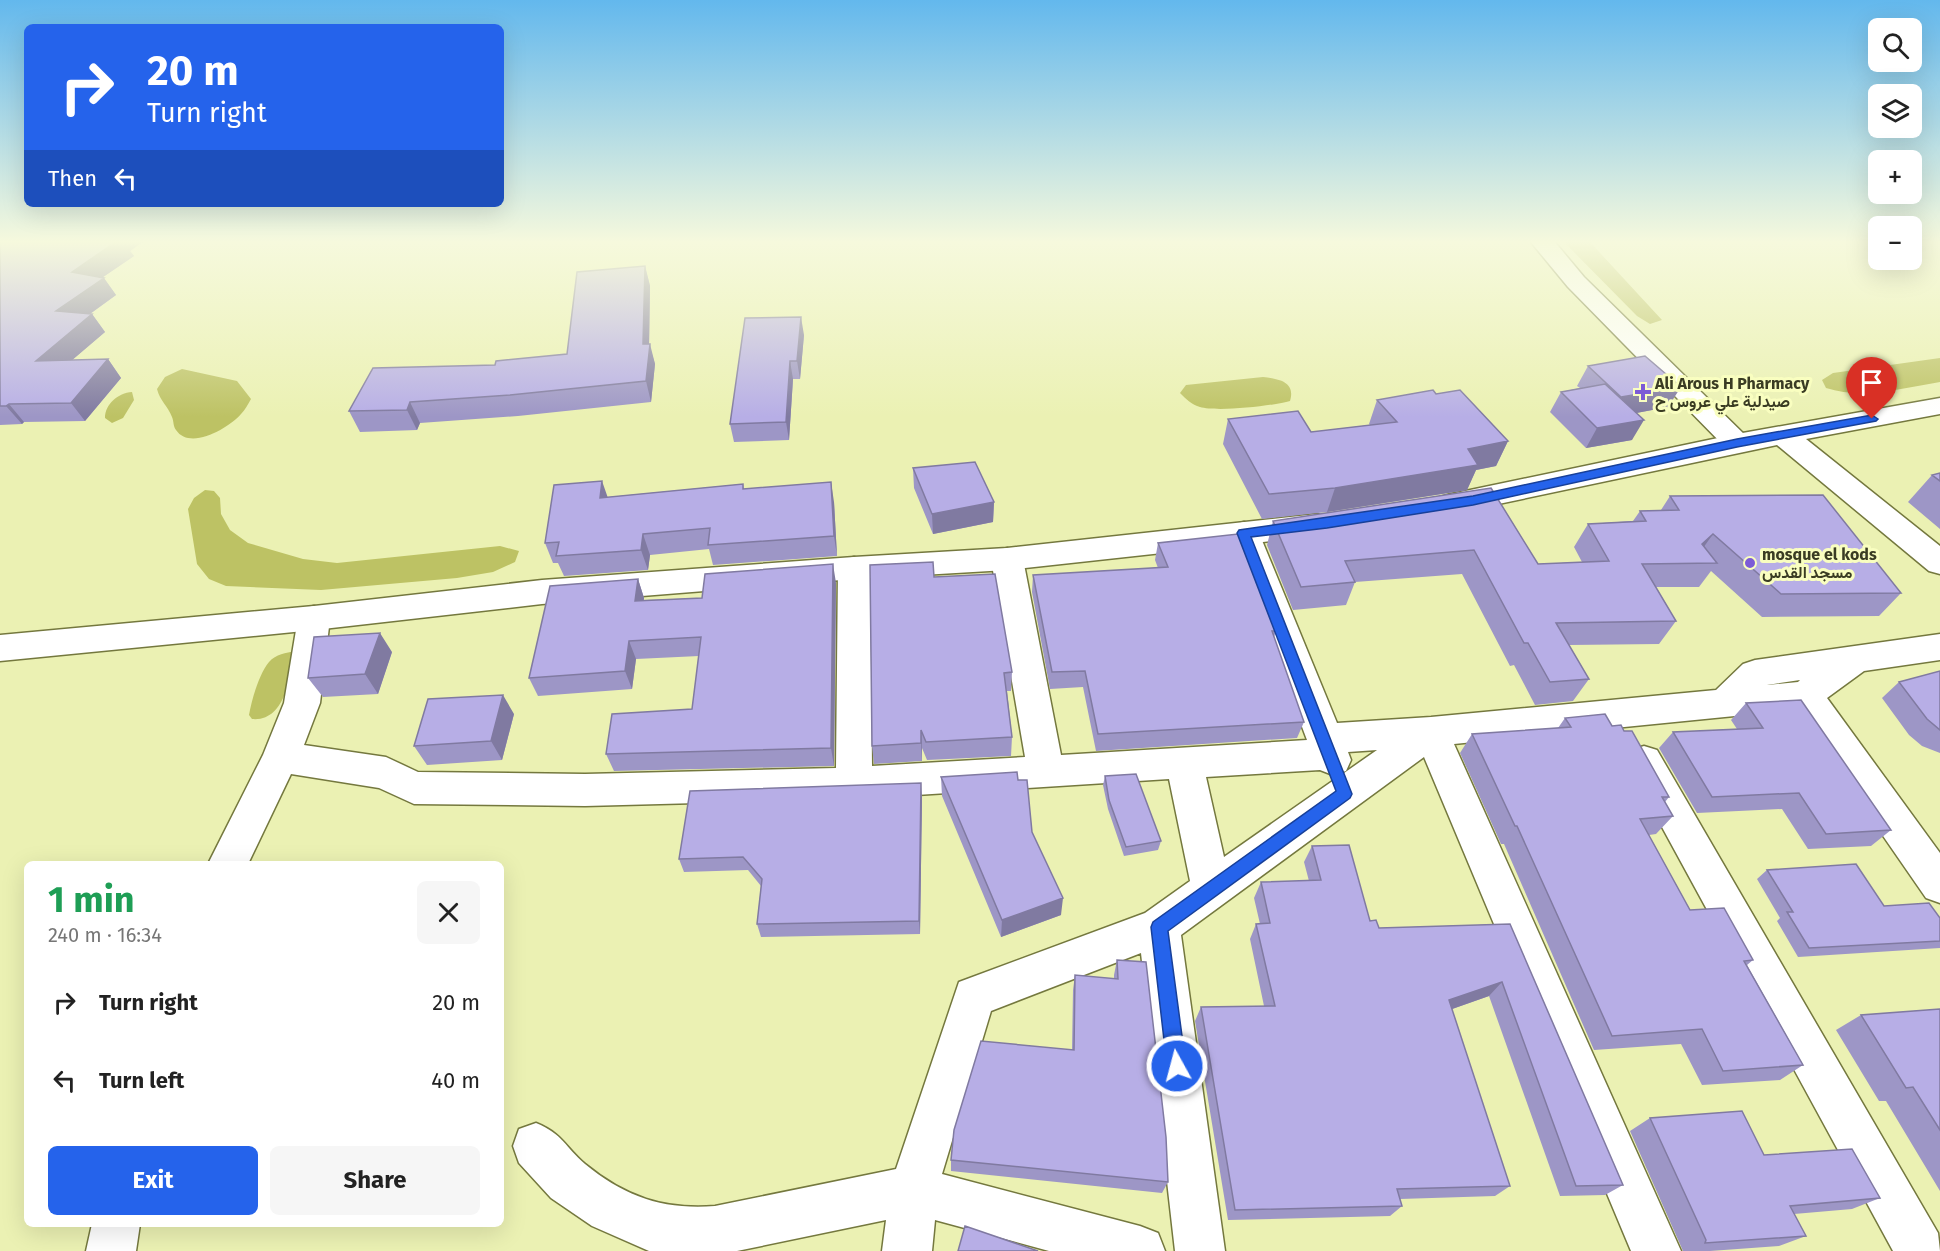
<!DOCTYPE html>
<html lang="en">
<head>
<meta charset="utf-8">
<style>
	body { margin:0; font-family:"Fira Sans",Vazirmatn,sans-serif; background:#f6f6f6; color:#222; height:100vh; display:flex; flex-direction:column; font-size:22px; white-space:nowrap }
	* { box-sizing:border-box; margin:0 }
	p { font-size:20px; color:#767676 }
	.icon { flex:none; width:33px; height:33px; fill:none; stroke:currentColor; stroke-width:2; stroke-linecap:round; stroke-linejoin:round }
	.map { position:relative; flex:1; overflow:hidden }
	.sheet { position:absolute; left:24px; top:861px; width:480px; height:366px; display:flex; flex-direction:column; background:#fff; border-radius:9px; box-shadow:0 6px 24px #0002 }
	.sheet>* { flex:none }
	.banner { position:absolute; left:24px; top:24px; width:480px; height:183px; border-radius:9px; box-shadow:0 6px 24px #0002; background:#2563eb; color:#fff; overflow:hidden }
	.controls { position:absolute; left:1868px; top:18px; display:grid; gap:12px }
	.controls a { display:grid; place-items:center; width:54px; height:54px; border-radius:9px; background:#fff; box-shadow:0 6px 24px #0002; font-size:30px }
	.pin { position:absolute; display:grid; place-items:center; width:51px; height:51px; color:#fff; margin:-62px -26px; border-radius:50% 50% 50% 0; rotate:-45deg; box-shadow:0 0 6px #0007 }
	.pin .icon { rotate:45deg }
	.me { position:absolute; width:66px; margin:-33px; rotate:353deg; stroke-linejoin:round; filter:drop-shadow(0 0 4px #0008) }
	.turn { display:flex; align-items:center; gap:21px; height:126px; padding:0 24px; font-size:27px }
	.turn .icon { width:78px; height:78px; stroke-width:2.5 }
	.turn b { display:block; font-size:42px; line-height:51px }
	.then { display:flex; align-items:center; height:57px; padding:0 24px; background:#0003; gap:12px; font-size:22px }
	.round { display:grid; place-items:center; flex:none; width:63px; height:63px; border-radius:9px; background:#f6f6f6 }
	.summary { display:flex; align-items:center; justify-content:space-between; height:102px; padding:0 24px }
	h1 { font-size:36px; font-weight:700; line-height:45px; color:#1e9e55 }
	.action { display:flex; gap:12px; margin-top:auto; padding:12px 24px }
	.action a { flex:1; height:69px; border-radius:9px; background:#2563eb; color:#fff; font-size:24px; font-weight:700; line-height:69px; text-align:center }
	.action a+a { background:#f6f6f6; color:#222 }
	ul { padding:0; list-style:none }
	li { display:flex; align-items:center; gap:18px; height:78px; padding:0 24px }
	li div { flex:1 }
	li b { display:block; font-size:22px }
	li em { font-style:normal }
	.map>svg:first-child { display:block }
	.green { fill:#bdc264 }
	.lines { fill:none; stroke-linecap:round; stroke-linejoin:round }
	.minor-casing { stroke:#74783e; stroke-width:3 }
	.secondary-casing { stroke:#74783e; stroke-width:3 }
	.minor { fill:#fff; fill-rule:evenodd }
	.secondary { fill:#fff; fill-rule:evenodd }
	.wall { fill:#9d96c6 }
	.shaded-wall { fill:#807aa1 }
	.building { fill:#b7aee6; stroke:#807aa1; stroke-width:1.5 }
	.route { fill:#2563eb; stroke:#184099; stroke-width:1.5 }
	.poi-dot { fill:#7c5bd6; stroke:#f9fec0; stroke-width:2 }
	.labels { text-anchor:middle; stroke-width:6; stroke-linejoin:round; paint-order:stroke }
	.poi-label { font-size:16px; font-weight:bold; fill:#3a3c23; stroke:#f9fec0; text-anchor:start }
</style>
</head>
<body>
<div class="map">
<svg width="1940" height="1251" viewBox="0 0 1940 1251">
	<rect width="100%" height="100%" fill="#ebf1b3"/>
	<path class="green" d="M 1563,241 L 1589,241 L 1662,320 L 1650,324 L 1637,316 Z
		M 1940,358 L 1940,382 C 1903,388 1863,400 1826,388 L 1822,380 L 1833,373 Z
		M 182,369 L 237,381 L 251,399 C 248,404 245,410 241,414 C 229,428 190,451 176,430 C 173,426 174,422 172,417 C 168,406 160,401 157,389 L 165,377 Z
		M 1263,377 C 1278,379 1296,381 1290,401 C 1273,406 1217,412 1200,407 C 1192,405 1186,399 1180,393 L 1186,385 Z
		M 132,392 L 134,400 L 123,418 L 112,423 L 105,418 C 105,404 118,393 132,392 Z
		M 205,490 L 214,491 L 220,498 L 221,514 L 230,530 L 248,543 L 303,559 L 337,563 L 500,546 L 519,551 L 515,562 L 493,572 L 457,578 L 321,590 L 226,586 L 209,579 L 197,564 L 188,509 L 194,498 Z
		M 295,651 C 290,675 286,722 252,719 L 249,715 C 252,699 259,674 269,662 C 276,654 286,653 295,651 Z"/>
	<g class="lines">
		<defs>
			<path id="minor" d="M 1530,241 L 1554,241 L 1584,277 L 1747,437 L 1751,443 L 1747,449 L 1737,452 L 1727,449 L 1568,287 Z
				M 1244,522 L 1255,525 L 1259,533 L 1337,723 L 1431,717 L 1716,690 L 1743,664 L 1755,660 L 1940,634 L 1940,660 L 1864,671 L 1827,698 L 1940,853 L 1940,903 L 1926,898 L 1796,710 L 1454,744 L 1681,1251 L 1631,1251 L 1424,757 L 1181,935 L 1225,1251 L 1175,1251 L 1141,953 L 991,1011 L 942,1174 L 1140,1226 L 1158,1233 L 1165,1251 L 1049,1251 L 935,1220 L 932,1251 L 882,1251 L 886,1220 L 737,1251 L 649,1251 L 592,1226 L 551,1198 L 519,1163 L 513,1146 L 519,1129 L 536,1123 C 563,1134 565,1147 585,1164 C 625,1197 664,1210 715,1206 L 896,1169 L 959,982 L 1145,913 L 1190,881 L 1169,779 L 854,799 L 585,806 L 414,804 L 379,788 L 291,774 L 248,864 L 208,864 L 263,755 L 284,703 L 298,618 L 302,609 L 314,606 L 326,609 L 330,618 L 320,703 L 304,745 L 386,757 L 418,772 L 585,774 L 836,768 L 838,568 L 843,560 L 854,557 L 865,560 L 870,568 L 872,766 L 1025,757 L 991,559 L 996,551 L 1007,548 L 1018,551 L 1023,559 L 1061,755 L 1307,740 L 1229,533 L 1233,525 ZM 1800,680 L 1798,682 L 1767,685 ZM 1377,750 L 1224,857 L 1206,777 L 1320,770 L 1333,775 L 1346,771 L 1351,760 L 1348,752 Z
				M 1644,746 L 1657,750 L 1938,1233 L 1940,1251 L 1893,1251 L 1626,761 L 1631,750 Z
				M 92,1224 L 140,1224 L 136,1251 L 86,1251 Z"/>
			<path id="secondary" d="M 1940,398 L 1940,414 L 1806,439 L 1940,546 L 1940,574 L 1929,571 L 1777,445 L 1451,514 L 1440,511 L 1436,504 L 1440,497 L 1451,494 L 1737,434 Z
				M 1317,514 L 1328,518 L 1332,525 L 1328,532 L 1317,536 L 1007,570 L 854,579 L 542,604 L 314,630 L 0,661 L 0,635 L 314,606 L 542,580 L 854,557 L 1007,548 Z"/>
		</defs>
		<use href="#minor" class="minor-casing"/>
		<use href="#secondary" class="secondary-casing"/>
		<use href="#minor" class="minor"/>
		<use href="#secondary" class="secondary"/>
	</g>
	<path class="wall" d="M 0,241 L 144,241 L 130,251 L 134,256 L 103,277 L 116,295 L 90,314 L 92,314 L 105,332 L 72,360 L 108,359 L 121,378 L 85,421 L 24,422 L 22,424 L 0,425 Z
		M 645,266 L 650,286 L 649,344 L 655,364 L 651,402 L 518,416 L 420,423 L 417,430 L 360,432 L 349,411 L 495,365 L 567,354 Z
		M 804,335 L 800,379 L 793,379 L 789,440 L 734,442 L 730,424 Z
		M 1588,366 L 1668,407 L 1636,413 L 1632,440 L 1586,448 L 1550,412 L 1561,392 L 1580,388 L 1577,386 Z
		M 1436,394 L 1508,441 L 1496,466 L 1476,470 L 1467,490 L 1327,512 L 1262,519 L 1223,444 L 1228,419 L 1311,432 L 1370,425 L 1369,424 L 1377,400 Z
		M 913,468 L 994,502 L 993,522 L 933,534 L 914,488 Z
		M 1940,473 L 1940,529 L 1908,502 L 1932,475 Z
		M 743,484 L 744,489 L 834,502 L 837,556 L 713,565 L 709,549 L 650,555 L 648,570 L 564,576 L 558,563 L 553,563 L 545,543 L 608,497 Z
		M 1491,488 L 1538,564 L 1582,562 L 1574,547 L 1588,524 L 1633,521 L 1640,511 L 1661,510 L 1670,496 L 1901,593 L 1879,616 L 1762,617 L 1711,571 L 1699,587 L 1656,587 L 1676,621 L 1659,644 L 1569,645 L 1589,679 L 1573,701 L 1535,705 L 1514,665 L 1510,666 L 1462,574 L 1355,582 L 1346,605 L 1293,610 L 1267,545 L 1273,521 Z
		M 1158,543 L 1276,631 L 1274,637 L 1304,722 L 1297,738 L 1096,751 L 1083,687 L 1050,689 L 1032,592 L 1033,575 L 1158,568 L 1155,560 Z
		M 934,577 L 1012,672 L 1011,691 L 1007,691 L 1012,737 L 1011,756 L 927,760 L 922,748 L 922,761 L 874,764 L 872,746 Z
		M 638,579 L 644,598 L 644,600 L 702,598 L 836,583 L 834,766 L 614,771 L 606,754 L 692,709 L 699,656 L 636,659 L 632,689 L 538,696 L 529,678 Z
		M 392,652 L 378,694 L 323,697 L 308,678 Z
		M 1940,671 L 1940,753 L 1922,746 L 1909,735 L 1882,698 L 1899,682 Z
		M 1746,703 L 1891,830 L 1871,846 L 1808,849 L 1782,809 L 1697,813 L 1659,748 L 1673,732 L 1737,729 L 1731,720 Z
		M 514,714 L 502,760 L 427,765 L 414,746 Z
		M 1565,718 L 1612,726 L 1624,731 L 1669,797 L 1665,802 L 1673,816 L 1656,834 L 1649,835 L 1690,910 L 1753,960 L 1747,965 L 1803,1065 L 1780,1080 L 1702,1085 L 1681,1044 L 1594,1050 L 1504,844 L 1501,844 L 1460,753 L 1472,734 L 1558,728 Z
		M 1105,776 L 1161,841 L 1158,850 L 1124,856 L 1108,809 L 1103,785 Z
		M 941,777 L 1018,780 L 1032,832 L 1061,915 L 1001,937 L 942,796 Z
		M 922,797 L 920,934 L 761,937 L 757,924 L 761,886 L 748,870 L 684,872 L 679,859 Z
		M 1312,846 L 1370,921 L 1379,928 L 1510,924 L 1623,1185 L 1605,1195 L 1560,1196 L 1489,996 L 1452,1009 L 1510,1186 L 1495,1196 L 1400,1199 L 1402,1206 L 1390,1216 L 1228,1220 L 1195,1021 L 1201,1007 L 1264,1006 L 1250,939 L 1256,924 L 1260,924 L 1254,898 L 1261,882 L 1309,881 L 1304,862 Z
		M 1767,870 L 1884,906 L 1940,918 L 1940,948 L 1798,957 L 1777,921 L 1780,918 L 1757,879 Z
		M 1117,960 L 1168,1182 L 1162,1193 L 951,1171 L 951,1160 L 1072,1050 L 1073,990 L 1075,975 L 1114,979 L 1114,975 Z
		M 1940,1009 L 1940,1191 L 1886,1101 L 1879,1101 L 1836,1030 L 1861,1015 Z
		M 1650,1118 L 1764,1155 L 1880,1198 L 1852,1209 L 1794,1214 L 1806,1236 L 1779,1246 L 1710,1251 L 1683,1251 L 1630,1131 Z"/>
	<path class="shaded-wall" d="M 116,241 L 144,241 L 130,251 L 134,256 L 84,290 L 72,272 Z
		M 645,266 L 650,286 L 649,349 L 650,344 L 655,364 L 651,402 L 646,381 L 643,344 Z
		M 104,278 L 116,295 L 69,329 L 56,311 Z
		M 92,314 L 105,332 L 50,379 L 36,361 Z
		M 801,317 L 804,335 L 800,379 L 797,361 Z
		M 108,359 L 121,378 L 85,421 L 71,403 Z
		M 790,361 L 793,379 L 789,440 L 786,422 Z
		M 1681,387 L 1668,407 L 1610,418 L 1621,397 Z
		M 410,402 L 420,423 L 417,430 L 407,410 Z
		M 9,404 L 24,422 L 22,424 L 6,406 Z
		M 1644,420 L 1632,440 L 1586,448 L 1597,428 Z
		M 1508,441 L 1496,466 L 1476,470 L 1467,490 L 1327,512 L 1335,488 L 1468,449 Z
		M 602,481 L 609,501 L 600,498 Z
		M 831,482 L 834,502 L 837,556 L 834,536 Z
		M 994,502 L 993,522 L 933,534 L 932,514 Z
		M 643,534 L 650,555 L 648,570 L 641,550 Z
		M 1713,534 L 1696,558 L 1702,544 Z
		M 833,564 L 836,583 L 834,766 L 831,748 Z
		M 638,579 L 644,598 L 641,619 L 635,601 Z
		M 380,633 L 392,652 L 378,694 L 365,674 Z
		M 629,641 L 636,659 L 632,689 L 625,671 Z
		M 503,695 L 514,714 L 502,760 L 491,741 Z
		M 921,730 L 922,748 L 922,761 L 921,743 Z
		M 921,783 L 922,797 L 920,934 L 919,921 Z
		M 1063,898 L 1061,915 L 1001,937 L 1002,920 Z
		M 1502,982 L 1489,996 L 1438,1014 L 1449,1000 Z"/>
	<path class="building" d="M 0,241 L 117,241 L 72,272 L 104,278 L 56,311 L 92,314 L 36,361 L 108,359 L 71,403 L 9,404 L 6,406 L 0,406 Z
		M 645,266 L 643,344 L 650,344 L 646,381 L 510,395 L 410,402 L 407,410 L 349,411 L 373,368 L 495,365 L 496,361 L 567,354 L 577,272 Z
		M 801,317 L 797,361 L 790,361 L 786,422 L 730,424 L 745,318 Z
		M 1645,356 L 1681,387 L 1621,397 L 1588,366 Z
		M 1605,384 L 1644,420 L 1597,428 L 1561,392 Z
		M 1433,390 L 1436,394 L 1460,390 L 1508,441 L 1468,449 L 1478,465 L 1335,488 L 1269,494 L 1228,419 L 1298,411 L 1311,432 L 1397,422 L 1377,400 Z
		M 975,462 L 994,502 L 932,514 L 913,468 Z
		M 1940,473 L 1940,481 L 1932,475 Z
		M 602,481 L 600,498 L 743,484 L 743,489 L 831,482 L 834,536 L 708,545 L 710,528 L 643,534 L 641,550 L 556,556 L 559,542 L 545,543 L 554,485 Z
		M 1491,488 L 1538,564 L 1609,561 L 1588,524 L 1646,521 L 1640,511 L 1679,510 L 1670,496 L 1823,495 L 1901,593 L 1781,594 L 1713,534 L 1702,544 L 1717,563 L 1642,564 L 1676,621 L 1556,623 L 1589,679 L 1550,682 L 1528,643 L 1524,643 L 1474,550 L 1345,561 L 1355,582 L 1301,587 L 1273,521 Z
		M 1238,534 L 1276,631 L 1272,631 L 1304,722 L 1098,734 L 1085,671 L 1052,672 L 1033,575 L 1168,567 L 1158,543 Z
		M 933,562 L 934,577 L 995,574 L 1012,672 L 1004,673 L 1012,737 L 926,742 L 921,730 L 921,743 L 872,746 L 870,565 Z
		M 833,564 L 831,748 L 606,754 L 612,714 L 692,709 L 701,637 L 629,641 L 625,671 L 529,678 L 550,586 L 638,579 L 635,601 L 702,598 L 705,574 Z
		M 380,633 L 365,674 L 308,678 L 314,637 Z
		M 1940,671 L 1940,730 L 1927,719 L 1899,682 Z
		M 503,695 L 491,741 L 414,746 L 428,699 Z
		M 1801,700 L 1891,830 L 1826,834 L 1799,793 L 1712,797 L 1673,732 L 1763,728 L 1746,703 Z
		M 1605,714 L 1612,726 L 1621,725 L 1624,731 L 1632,731 L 1669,797 L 1662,797 L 1673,816 L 1640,819 L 1690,910 L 1724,908 L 1753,960 L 1744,961 L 1803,1065 L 1723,1071 L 1702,1029 L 1612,1036 L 1517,826 L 1515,826 L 1472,734 L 1571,727 L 1565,718 Z
		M 1017,772 L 1018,780 L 1027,780 L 1032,832 L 1063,898 L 1002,920 L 941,777 Z
		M 1136,774 L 1161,841 L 1126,847 L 1109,800 L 1105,776 Z
		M 921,783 L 919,921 L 757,924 L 762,879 L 743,857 L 679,859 L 690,791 Z
		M 1349,845 L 1370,921 L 1376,920 L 1379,928 L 1510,924 L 1623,1185 L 1576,1186 L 1502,982 L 1449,1000 L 1510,1186 L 1397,1189 L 1402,1206 L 1235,1210 L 1201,1007 L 1275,1006 L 1256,924 L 1270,923 L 1261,882 L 1321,880 L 1312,846 Z
		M 1856,864 L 1884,906 L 1929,903 L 1940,918 L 1940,941 L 1809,948 L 1787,912 L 1793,912 L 1767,870 Z
		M 1117,960 L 1146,962 L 1166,1137 L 1168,1182 L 951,1160 L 954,1130 L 981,1041 L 1074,1050 L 1075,975 L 1118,979 Z
		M 1940,1009 L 1940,1130 L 1913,1087 L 1906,1088 L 1861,1015 Z
		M 1742,1111 L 1764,1155 L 1852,1149 L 1880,1198 L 1790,1206 L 1806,1236 L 1705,1243 L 1706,1240 L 1650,1118 Z
		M 965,1226 L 1038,1251 L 958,1251 Z"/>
	<linearGradient id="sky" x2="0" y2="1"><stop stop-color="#63b8ed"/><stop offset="0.58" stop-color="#f6f9dd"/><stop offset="1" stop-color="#f6f9dd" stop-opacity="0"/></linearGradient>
	<rect width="1940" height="417" fill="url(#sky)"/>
	<path class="route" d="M 1872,415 L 1878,419 L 1876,421 L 1737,447 L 1473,505 L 1327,528 L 1251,537 L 1352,794 L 1350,798 L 1168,931 L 1186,1066 L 1183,1073 L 1177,1075 L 1170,1073 L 1167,1066 L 1151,927 L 1153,922 L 1336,791 L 1237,533 L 1239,530 L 1473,496 L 1737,439 Z"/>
	<g class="poi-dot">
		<path d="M1640 383h6v6h6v6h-6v6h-6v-6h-6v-6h6z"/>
		<circle cx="1750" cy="563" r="6"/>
	</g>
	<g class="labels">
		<g class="poi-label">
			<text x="1655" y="389">Ali Arous H Pharmacy<tspan x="1655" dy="18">صيدلية علي عروس ح</tspan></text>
			<text x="1762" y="560">mosque el kods<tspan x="1762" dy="18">مسجد القدس</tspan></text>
		</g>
	</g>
</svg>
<div class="controls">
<a><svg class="icon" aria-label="search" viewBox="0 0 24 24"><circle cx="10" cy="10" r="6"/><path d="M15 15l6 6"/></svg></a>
<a><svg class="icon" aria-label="layers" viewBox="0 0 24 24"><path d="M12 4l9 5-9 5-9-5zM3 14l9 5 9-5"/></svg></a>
<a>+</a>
<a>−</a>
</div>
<div class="pin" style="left:1872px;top:419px;background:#d93025"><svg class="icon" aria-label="arrive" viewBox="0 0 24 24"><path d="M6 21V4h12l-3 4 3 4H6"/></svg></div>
<svg class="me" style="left:1177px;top:1066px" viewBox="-20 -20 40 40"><circle r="17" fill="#2563eb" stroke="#fff" stroke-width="3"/><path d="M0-11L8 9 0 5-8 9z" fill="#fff"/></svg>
<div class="banner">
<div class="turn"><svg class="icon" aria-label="right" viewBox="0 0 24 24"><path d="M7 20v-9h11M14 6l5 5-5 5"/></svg><div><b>20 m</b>Turn right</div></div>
<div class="then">Then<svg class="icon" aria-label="left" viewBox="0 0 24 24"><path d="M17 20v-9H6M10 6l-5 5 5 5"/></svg></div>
</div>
<section class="sheet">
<div class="summary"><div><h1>1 min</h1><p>240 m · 16:34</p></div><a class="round"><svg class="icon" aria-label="close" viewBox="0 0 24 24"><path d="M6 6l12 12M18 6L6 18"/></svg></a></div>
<ul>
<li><svg class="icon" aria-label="right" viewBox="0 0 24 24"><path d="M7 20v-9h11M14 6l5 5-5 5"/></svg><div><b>Turn right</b></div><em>20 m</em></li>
<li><svg class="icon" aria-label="left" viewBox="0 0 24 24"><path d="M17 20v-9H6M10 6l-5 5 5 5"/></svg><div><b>Turn left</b></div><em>40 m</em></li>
</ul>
<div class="action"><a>Exit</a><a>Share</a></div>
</section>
</div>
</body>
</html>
